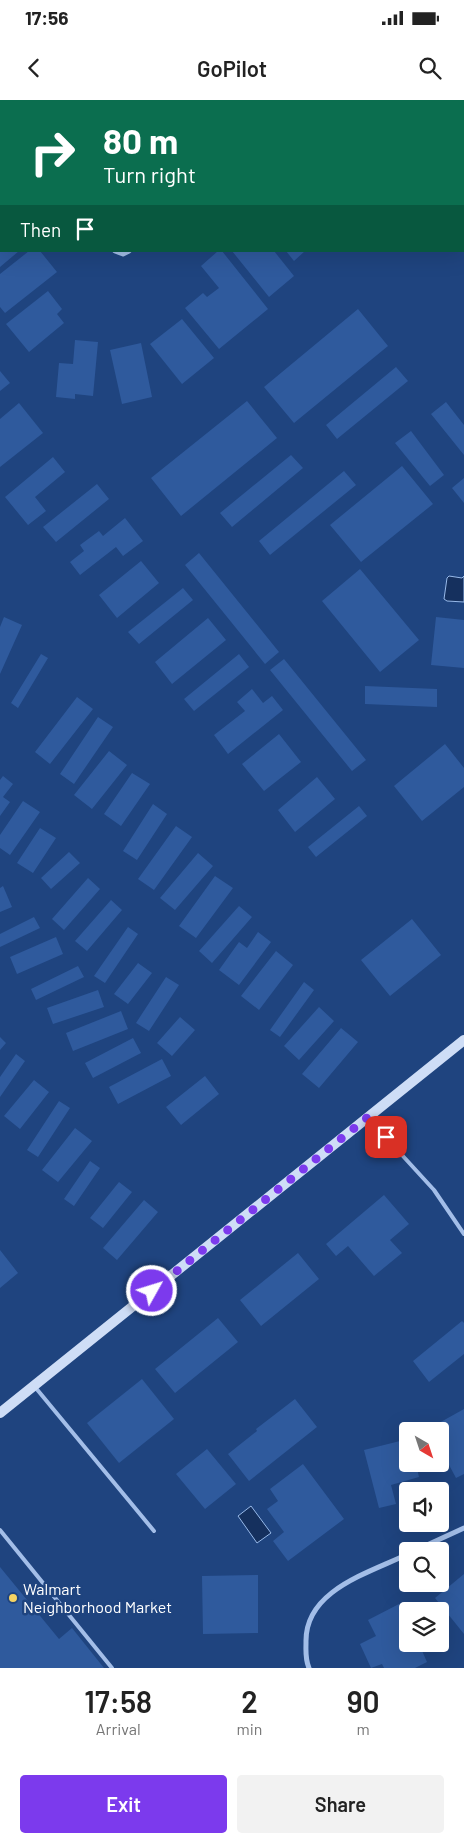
<!DOCTYPE html>
<html lang="en">
<head>
<meta charset="utf-8">
<style>
	body { margin:0; font-family:Barlow,sans-serif; background:#f2f2f2; color:#222; height:100vh; display:flex; flex-direction:column; font-size:19px; white-space:nowrap }
	* { box-sizing:border-box; margin:0 }
	p { font-size:16px; color:#767676 }
	.icon { flex:none; width:28px; height:28px; fill:none; stroke:currentColor; stroke-width:2; stroke-linecap:round; stroke-linejoin:round }
	.map { position:relative; height:1568px; overflow:hidden }
	.details { display:flex; flex-direction:column; background:#fff; flex:1 }
	.details>* { flex:none }
	.guide { position:absolute; left:0px; top:0px; width:465px; height:152px; box-shadow:0 5px 20px #0002; background:#0b6e4f; color:#fff; overflow:hidden }
	.needle { width:32px; rotate:141deg }
	.buttons { position:absolute; left:399px; top:1322px; display:grid; gap:10px }
	.buttons a { display:grid; place-items:center; width:50px; height:50px; border-radius:5px; background:#fff; box-shadow:0 5px 20px #0002; font-size:25px }
	.pin { position:absolute; display:grid; place-items:center; width:42px; height:42px; color:#fff; margin:-21px; border-radius:10px; box-shadow:0 2px 8px #0006 }
	.me { position:absolute; width:55px; margin:-28px; rotate:51deg; stroke-linejoin:round; filter:drop-shadow(0 0 4px #0008) }
	.turn { display:flex; align-items:center; gap:18px; height:105px; padding:0 20px; font-size:22px }
	.turn .icon { width:65px; height:65px; stroke-width:2.5 }
	.turn b { display:block; font-size:35px; line-height:42px }
	.then { display:flex; align-items:center; height:48px; padding:0 20px; background:#0003; gap:10px; font-size:19px }
	.eta { display:flex; justify-content:space-evenly; align-items:center; height:85px; text-align:center }
	.eta b { font-size:30px; font-weight:600; line-height:35px }
	.primary-button { display:flex; gap:10px; margin-top:auto; padding:10px 20px }
	.primary-button a { flex:1; height:58px; border-radius:5px; background:#7c3aed; color:#fff; font-size:20px; font-weight:600; line-height:58px; text-align:center }
	.primary-button a+a { background:#f2f2f2; color:#222 }
	.status { display:flex; justify-content:space-between; align-items:center; height:35px; padding:0 25px; background:#fff; direction:ltr }
	.status svg { height:14px; fill:currentColor }
	header { display:flex; justify-content:space-between; align-items:center; height:65px; padding:0 20px; background:#fff; font-size:22px; font-weight:600 }
	.map>svg:first-child { display:block }
	.water { fill:#15305e; stroke:#97b9e9 }
	.building { fill:#2f5a9d }
	.lines { fill:none; stroke-linecap:round; stroke-linejoin:round }
	.service { stroke:#a3bee8; stroke-width:4 }
	.minor { stroke:#a3bee8; stroke-width:5 }
	.secondary { stroke:#ceddf6; stroke-width:10 }
	.route { stroke:#7c3aed; stroke-width:9; stroke-dasharray:0 16.2 }
	.poi-dot { fill:#f6d463; stroke:#1f447f; stroke-width:2 }
	.labels { text-anchor:middle; stroke-width:5; stroke-linejoin:round; paint-order:stroke }
	.poi-label { font-size:16px; fill:#fff; stroke:#1f447f; text-anchor:start }
</style>
</head>
<body>
<div class="status"><b>17:56</b><svg viewBox="0 0 49 12"><path d="M0 12V9h3v3zM5 12V6h3v6zM10 12V3h3v9zM15 12V0h3v12zM26 1h20v11H26zM47 4h2v5h-2z"/></svg></div>
<header><svg class="icon" aria-label="back" viewBox="0 0 24 24"><path d="M15 5l-7 7 7 7"/></svg>GoPilot<svg class="icon" aria-label="search" viewBox="0 0 24 24"><circle cx="10" cy="10" r="6"/><path d="M15 15l6 6"/></svg></header>
<div class="map">
<svg width="464" height="1568" viewBox="0 0 464 1568">
	<rect width="100%" height="100%" fill="#1f447f"/>
	<path class="water" d="M 449,476 L 462,478 L 464,476 L 464,502 L 447,501 L 444,499 L 447,478 Z
		M 251,1406 L 271,1433 L 257,1443 L 238,1416 Z"/>
	<path class="building" d="M 0,151 L 19,151 L 0,167 Z
		M 29,151 L 40,151 L 57,172 L 5,213 L 0,207 L 0,174 Z
		M 218,151 L 222,151 L 268,209 L 219,249 L 185,208 L 203,193 L 207,197 L 219,188 L 201,166 Z
		M 232,151 L 274,151 L 294,176 L 269,197 Z
		M 286,151 L 305,151 L 294,161 Z
		M 48,191 L 62,209 L 57,214 L 64,223 L 29,252 L 6,224 Z
		M 358,209 L 388,246 L 294,323 L 264,287 Z
		M 182,219 L 214,258 L 182,284 L 150,244 Z
		M 75,240 L 98,242 L 93,296 L 75,294 L 75,299 L 56,297 L 59,263 L 73,264 Z
		M 141,243 L 152,297 L 122,304 L 110,250 Z
		M 396,267 L 408,281 L 337,339 L 326,325 Z
		M 0,271 L 10,283 L 0,291 Z
		M 247,301 L 277,338 L 181,416 L 151,378 Z
		M 446,302 L 464,325 L 464,355 L 431,314 Z
		M 19,303 L 43,333 L 0,367 L 0,319 Z
		M 411,331 L 444,375 L 430,386 L 395,343 Z
		M 291,355 L 303,368 L 232,427 L 220,413 Z
		M 53,357 L 65,372 L 35,397 L 46,411 L 28,425 L 5,397 Z
		M 402,366 L 433,404 L 361,462 L 330,425 Z
		M 344,371 L 356,385 L 270,455 L 259,441 Z
		M 464,378 L 464,403 L 452,388 Z
		M 97,384 L 109,399 L 56,442 L 43,427 Z
		M 125,418 L 143,441 L 123,456 L 116,447 L 80,475 L 70,462 L 84,451 L 80,445 L 99,431 L 103,436 Z
		M 199,453 L 279,552 L 265,564 L 185,465 Z
		M 141,461 L 159,483 L 117,518 L 99,495 Z
		M 360,469 L 419,540 L 380,572 L 322,501 Z
		M 183,488 L 193,500 L 139,544 L 128,532 Z
		M 4,517 L 22,525 L 0,574 L 0,527 Z
		M 436,517 L 464,520 L 464,568 L 431,565 Z
		M 208,518 L 226,540 L 172,584 L 155,562 Z
		M 41,554 L 48,558 L 18,608 L 11,603 Z
		M 239,554 L 249,567 L 194,611 L 184,599 Z
		M 284,559 L 366,660 L 352,671 L 270,570 Z
		M 365,586 L 437,589 L 437,607 L 365,604 Z
		M 252,589 L 263,603 L 272,596 L 283,610 L 228,654 L 214,635 L 245,611 L 237,602 Z
		M 77,597 L 93,609 L 50,664 L 35,652 Z
		M 98,617 L 113,627 L 74,684 L 60,674 Z
		M 279,634 L 301,662 L 264,691 L 242,664 Z
		M 445,644 L 464,668 L 464,687 L 422,721 L 394,686 Z
		M 109,651 L 127,665 L 92,709 L 74,695 Z
		M 132,673 L 150,684 L 121,726 L 104,714 Z
		M 3,676 L 13,684 L 3,697 L 10,702 L 0,716 L 0,680 Z
		M 317,677 L 335,699 L 295,732 L 278,710 Z
		M 23,701 L 40,712 L 10,755 L 0,748 L 0,735 Z
		M 153,704 L 167,714 L 137,760 L 123,751 Z
		M 359,706 L 367,716 L 316,757 L 308,747 Z
		M 176,726 L 192,737 L 154,790 L 138,779 Z
		M 40,728 L 56,738 L 33,773 L 17,763 Z
		M 69,752 L 80,763 L 51,789 L 41,778 Z
		M 198,753 L 213,766 L 175,810 L 160,798 Z
		M 215,776 L 233,788 L 196,838 L 179,826 Z
		M 88,778 L 100,789 L 64,830 L 52,819 Z
		M 3,786 L 12,807 L 0,812 L 0,788 Z
		M 111,800 L 122,810 L 87,851 L 75,841 Z
		M 239,806 L 252,817 L 212,863 L 199,851 Z
		M 34,817 L 40,828 L 0,847 L 0,834 Z
		M 412,819 L 441,855 L 390,896 L 361,860 Z
		M 128,827 L 138,834 L 105,883 L 94,876 Z
		M 258,832 L 271,842 L 239,885 L 219,870 L 239,842 L 247,848 Z
		M 56,837 L 63,854 L 17,874 L 10,857 Z
		M 276,851 L 293,865 L 259,910 L 241,896 Z
		M 138,863 L 152,873 L 128,904 L 114,894 Z
		M 78,866 L 84,877 L 36,900 L 31,889 Z
		M 166,877 L 179,885 L 149,931 L 136,923 Z
		M 304,882 L 314,890 L 280,937 L 270,930 Z
		M 98,890 L 104,907 L 53,924 L 47,908 Z
		M 319,907 L 334,921 L 299,960 L 284,946 Z
		M 121,911 L 128,929 L 73,951 L 66,933 Z
		M 180,917 L 195,930 L 172,956 L 157,943 Z
		M 341,928 L 358,942 L 319,988 L 302,974 Z
		M 0,937 L 6,943 L 0,950 Z
		M 133,938 L 141,953 L 93,978 L 85,963 Z
		M 16,954 L 25,961 L 0,997 L 0,977 Z
		M 162,959 L 171,976 L 118,1004 L 109,987 Z
		M 205,976 L 219,994 L 181,1025 L 166,1007 Z
		M 34,980 L 49,992 L 20,1029 L 4,1016 Z
		M 59,1001 L 70,1008 L 38,1057 L 27,1050 Z
		M 75,1028 L 92,1041 L 58,1082 L 42,1070 Z
		M 90,1061 L 100,1068 L 74,1106 L 64,1099 Z
		M 119,1082 L 132,1092 L 103,1128 L 90,1118 Z
		M 384,1095 L 409,1124 L 390,1140 L 402,1153 L 374,1176 L 348,1146 L 336,1156 L 326,1144 Z
		M 144,1100 L 158,1112 L 117,1160 L 103,1148 Z
		M 0,1150 L 18,1173 L 0,1188 Z
		M 298,1153 L 319,1179 L 261,1226 L 240,1200 Z
		M 218,1218 L 238,1242 L 175,1293 L 155,1269 Z
		M 462,1221 L 464,1223 L 464,1254 L 429,1282 L 413,1261 Z
		M 142,1279 L 174,1319 L 119,1363 L 87,1323 Z
		M 295,1299 L 317,1327 L 249,1381 L 228,1354 L 257,1331 L 256,1329 Z
		M 464,1309 L 464,1374 L 456,1378 L 440,1348 L 440,1331 L 431,1331 L 430,1328 Z
		M 408,1339 L 408,1364 L 416,1364 L 419,1377 L 391,1385 L 396,1404 L 379,1408 L 364,1350 Z
		M 207,1349 L 236,1384 L 205,1409 L 176,1374 Z
		M 303,1364 L 344,1419 L 288,1461 L 273,1441 L 284,1432 L 267,1409 L 278,1401 L 270,1389 Z
		M 0,1467 L 59,1539 L 72,1528 L 104,1568 L 0,1568 Z
		M 464,1474 L 464,1534 L 435,1498 Z
		M 258,1475 L 258,1533 L 203,1534 L 202,1476 Z
		M 399,1504 L 408,1521 L 408,1544 L 419,1544 L 427,1562 L 415,1568 L 384,1568 L 382,1564 L 371,1568 L 360,1544 L 376,1536 L 368,1520 Z"/>
	<g class="lines">
		<path class="service" d="M 369,1019 L 434,1090 L 464,1134
			M 35,1287 L 154,1431
			M 0,1430 L 112,1568"/>
		<path class="minor" d="M 310,1 L 312,0
			M 0,25 L 1,28
			M 115,151 L 123,154 L 129,151
			M 414,1451 L 464,1428
			M 309,1568 C 305,1559 306,1552 306,1542 C 305,1490 369,1473 408,1454"/>
		<path class="secondary" d="M 0,1313 L 464,940"/>
	</g>
	<g class="lines">
		<path class="route" d="M 152,1191 L 368,1017 L 386,1037"/>
	</g>
	<circle class="poi-dot" cx="13" cy="1498" r="5"/>
	<g class="labels">
		<g class="poi-label">
			<text x="23" y="1495">Walmart<tspan x="23" dy="18">Neighborhood Market</tspan></text>
		</g>
	</g>
</svg>
<div class="buttons">
<a><svg class="needle" viewBox="-14 -14 28 28"><path d="M0-13l5 13h-10z" fill="#e53935"/><path d="M0 13l5-13h-10z" fill="#767676"/></svg></a>
<a><svg class="icon" aria-label="sound" viewBox="0 0 24 24"><path d="M4 9h4l5-4v14l-5-4H4zM17 9q2 3 0 6"/></svg></a>
<a><svg class="icon" aria-label="search" viewBox="0 0 24 24"><circle cx="10" cy="10" r="6"/><path d="M15 15l6 6"/></svg></a>
<a><svg class="icon" aria-label="layers" viewBox="0 0 24 24"><path d="M12 4l9 5-9 5-9-5zM3 14l9 5 9-5"/></svg></a>
</div>
<div class="pin" style="left:386px;top:1037px;background:#d93025"><svg class="icon" aria-label="arrive" viewBox="0 0 24 24"><path d="M6 21V4h12l-3 4 3 4H6"/></svg></div>
<svg class="me" style="left:152px;top:1191px" viewBox="-20 -20 40 40"><circle r="17" fill="#7c3aed" stroke="#fff" stroke-width="3"/><path d="M0-11L8 9 0 5-8 9z" fill="#fff"/></svg>
<div class="guide">
<div class="turn"><svg class="icon" aria-label="right" viewBox="0 0 24 24"><path d="M7 20v-9h11M14 6l5 5-5 5"/></svg><div><b>80 m</b>Turn right</div></div>
<div class="then">Then<svg class="icon" aria-label="arrive" viewBox="0 0 24 24"><path d="M6 21V4h12l-3 4 3 4H6"/></svg></div>
</div>
</div>
<section class="details">
<div class="eta">
<div><b>17:58</b><p>Arrival</p></div>
<div><b>2</b><p>min</p></div>
<div><b>90</b><p>m</p></div>
</div>
<div class="primary-button"><a>Exit</a><a>Share</a></div>
</section>
</body>
</html>
